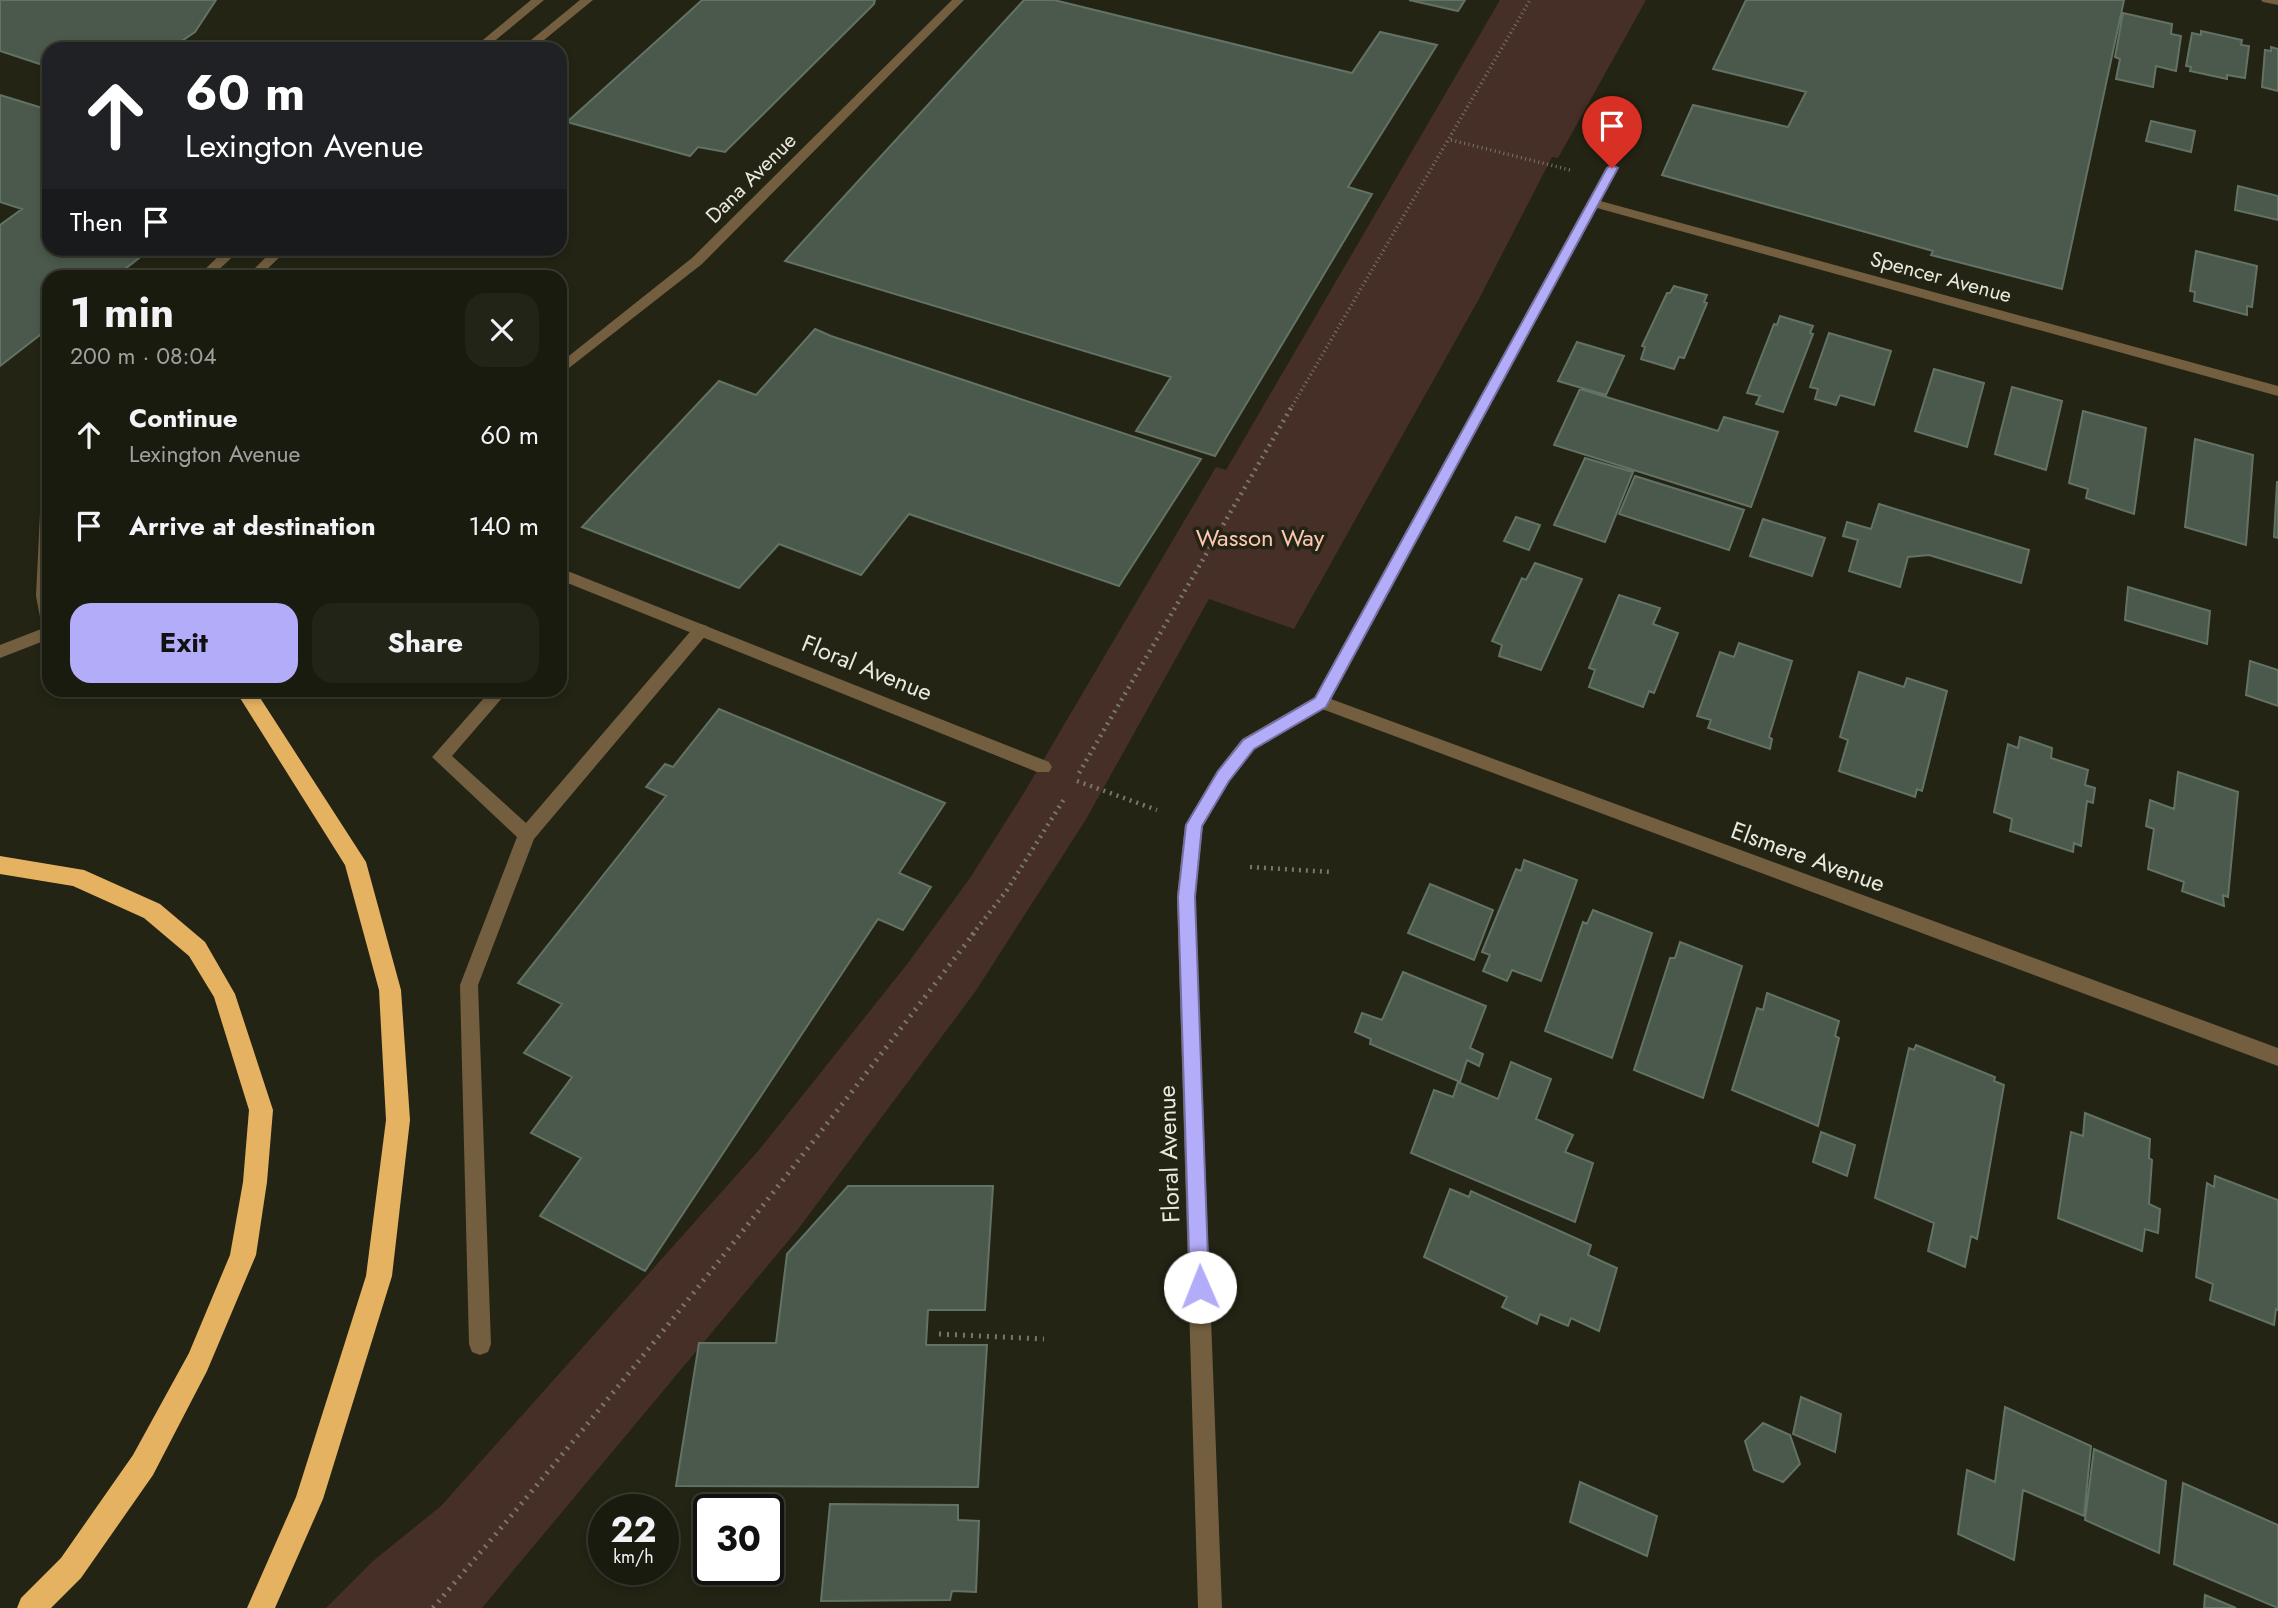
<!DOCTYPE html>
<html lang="en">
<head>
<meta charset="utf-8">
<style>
	body { margin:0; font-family:Jost,sans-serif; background:#232418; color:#f1f3f6; height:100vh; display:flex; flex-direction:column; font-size:26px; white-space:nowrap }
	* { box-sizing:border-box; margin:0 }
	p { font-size:23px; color:#9fa19e }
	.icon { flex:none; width:38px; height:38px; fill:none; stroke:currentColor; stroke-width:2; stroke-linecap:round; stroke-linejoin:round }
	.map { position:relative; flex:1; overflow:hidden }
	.panel { position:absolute; left:42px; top:270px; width:525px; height:427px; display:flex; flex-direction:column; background:#1a1b0f; border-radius:21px; box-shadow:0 4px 10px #0003,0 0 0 2px #38392f }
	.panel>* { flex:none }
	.hud { position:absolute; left:42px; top:42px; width:525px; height:214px; border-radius:21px; box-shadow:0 4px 10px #0003,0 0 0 2px #38392f; background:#202124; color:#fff; overflow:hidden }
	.speed { position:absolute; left:588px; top:1494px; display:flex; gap:14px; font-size:35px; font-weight:700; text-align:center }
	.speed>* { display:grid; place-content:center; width:91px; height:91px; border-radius:50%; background:#1a1b0f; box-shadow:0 4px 10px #0003,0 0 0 2px #38392f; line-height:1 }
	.speed small { font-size:18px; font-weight:400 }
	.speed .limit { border:4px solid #111; border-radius:10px; background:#fff; color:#111 }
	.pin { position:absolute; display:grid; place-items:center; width:60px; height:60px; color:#fff; margin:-72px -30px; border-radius:50% 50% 50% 0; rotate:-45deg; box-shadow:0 0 7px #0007 }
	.pin .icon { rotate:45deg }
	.me { position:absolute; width:77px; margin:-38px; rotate:359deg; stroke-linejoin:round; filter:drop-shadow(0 0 5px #0008) }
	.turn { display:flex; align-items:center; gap:24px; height:147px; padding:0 28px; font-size:32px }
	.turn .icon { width:91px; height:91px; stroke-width:2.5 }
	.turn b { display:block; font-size:49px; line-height:60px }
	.then { display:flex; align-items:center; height:66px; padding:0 28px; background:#0003; gap:14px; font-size:26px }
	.round { display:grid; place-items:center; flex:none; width:74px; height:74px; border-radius:21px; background:#232418 }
	.overview { display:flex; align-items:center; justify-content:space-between; height:119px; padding:0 28px }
	h1 { font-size:42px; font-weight:700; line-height:52px }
	.primary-button { display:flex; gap:14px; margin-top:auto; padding:14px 28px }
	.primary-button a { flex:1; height:80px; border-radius:21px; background:#b3adf9; color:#111; font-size:28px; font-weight:700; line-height:80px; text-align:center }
	.primary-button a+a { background:#232418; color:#f1f3f6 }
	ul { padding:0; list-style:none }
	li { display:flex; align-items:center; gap:21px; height:91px; padding:0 28px }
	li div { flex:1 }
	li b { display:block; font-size:26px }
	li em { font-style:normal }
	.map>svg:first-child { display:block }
	.green { fill:#462f27 }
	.building { fill:#4a594c; stroke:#627264; stroke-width:2 }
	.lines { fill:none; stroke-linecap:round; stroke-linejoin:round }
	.path-far2 { stroke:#77786b; stroke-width:3.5; stroke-dasharray:1 3.5; stroke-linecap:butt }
	.path-far1 { stroke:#77786b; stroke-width:4.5; stroke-dasharray:2 5; stroke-linecap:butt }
	.path { stroke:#77786b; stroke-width:5; stroke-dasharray:2 6; stroke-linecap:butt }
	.service { fill:#735f40; fill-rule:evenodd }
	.minor { fill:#735f40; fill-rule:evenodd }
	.tertiary { fill:#735f40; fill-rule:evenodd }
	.motorway { fill:#e5b261; fill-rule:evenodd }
	.route { fill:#b3adf9; stroke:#7470a2; stroke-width:2 }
	.labels { text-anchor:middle; stroke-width:7; stroke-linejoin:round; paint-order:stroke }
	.far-street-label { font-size:21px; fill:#e9eadf; stroke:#232414 }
	.park-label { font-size:24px; fill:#fdc7b2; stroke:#232414 }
	.street-label { font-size:24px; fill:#e9eadf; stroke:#232414 }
</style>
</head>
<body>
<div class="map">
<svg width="2278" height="1608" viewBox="0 0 2278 1608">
	<rect width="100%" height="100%" fill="#232414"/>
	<path class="green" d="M 1500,0 L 1646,0 L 1558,158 L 1552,157 L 1480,297 L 1294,629 L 1209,599 L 1085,821 L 975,992 L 799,1228 L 482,1608 L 326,1608 L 373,1561 L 441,1506 L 759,1150 L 908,963 L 970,878 L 1022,796 L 1216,467 L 1226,470 Z"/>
	<path class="building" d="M 0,0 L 216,0 L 195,32 L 170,49 L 49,49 L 49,67 L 0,51 Z
		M 702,0 L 875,0 L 874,4 L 725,152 L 698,147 L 690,156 L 567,122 Z
		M 1024,0 L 1054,0 L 1352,73 L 1380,32 L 1437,45 L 1348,187 L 1372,194 L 1215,456 L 1136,431 L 1171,377 L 785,261 Z
		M 1409,0 L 1465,0 L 1458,11 Z
		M 1746,0 L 2124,0 L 2062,289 L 1931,255 L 1933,251 L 1662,175 L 1693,105 L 1788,127 L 1806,92 L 1713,69 Z
		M 2123,13 L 2172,24 L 2171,34 L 2181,36 L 2176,71 L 2156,66 L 2153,87 L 2116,79 L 2120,59 L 2115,57 Z
		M 2201,31 L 2242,40 L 2241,45 L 2249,46 L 2245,78 L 2227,75 L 2227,79 L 2190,71 L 2191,67 L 2186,66 L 2192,33 L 2201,35 Z
		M 2271,47 L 2278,49 L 2278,91 L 2262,87 L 2265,50 L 2271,51 Z
		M 0,95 L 49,110 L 49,248 L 152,248 L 116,276 L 49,276 L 49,328 L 0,366 L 0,225 L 22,209 L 0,202 Z
		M 2151,121 L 2195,131 L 2191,152 L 2146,141 Z
		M 2238,186 L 2278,196 L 2278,220 L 2235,210 Z
		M 2196,251 L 2257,266 L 2252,307 L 2247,306 L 2247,315 L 2194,301 L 2195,292 L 2190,291 Z
		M 1674,286 L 1707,295 L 1704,302 L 1707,303 L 1684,358 L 1679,357 L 1674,369 L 1641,359 L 1645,347 L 1642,346 L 1667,293 L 1670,293 Z
		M 1780,316 L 1813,326 L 1810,333 L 1813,334 L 1783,412 L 1756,404 L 1760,396 L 1747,393 L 1774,324 L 1777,325 Z
		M 815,329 L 831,336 L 1201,459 L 1119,586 L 909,514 L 861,575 L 779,544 L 739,588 L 582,527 L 719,381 L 756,395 Z
		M 1829,333 L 1891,351 L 1874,405 L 1840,395 L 1836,405 L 1815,399 L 1818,389 L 1810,387 Z
		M 1577,342 L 1624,356 L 1606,395 L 1558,381 Z
		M 1934,369 L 1984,383 L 1967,447 L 1915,431 Z
		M 2012,387 L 2062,401 L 2046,470 L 1995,454 Z
		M 1580,389 L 1718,431 L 1724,417 L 1778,432 L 1751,507 L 1554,445 Z
		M 2083,411 L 2146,428 L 2134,514 L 2086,498 L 2088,489 L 2069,483 Z
		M 2195,439 L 2253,455 L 2246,545 L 2185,527 Z
		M 1585,458 L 1633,472 L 1605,542 L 1554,525 Z
		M 1635,476 L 1744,510 L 1729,550 L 1619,514 Z
		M 2277,482 L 2278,482 L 2278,538 L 2274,537 Z
		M 1879,504 L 2029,550 L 2021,583 L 1929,555 L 1908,557 L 1900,587 L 1849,571 L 1858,540 L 1843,536 L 1847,522 L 1871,529 Z
		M 1516,517 L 1540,525 L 1529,550 L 1504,541 Z
		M 1763,519 L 1825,538 L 1812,576 L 1750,556 Z
		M 1535,563 L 1582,579 L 1541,670 L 1499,656 L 1502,645 L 1492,641 L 1522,578 L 1526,580 Z
		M 2128,587 L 2210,611 L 2207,644 L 2125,620 Z
		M 1619,595 L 1660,608 L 1653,624 L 1678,633 L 1654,693 L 1649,691 L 1643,707 L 1589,687 L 1595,670 L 1589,668 Z
		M 1739,643 L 1792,661 L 1769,737 L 1772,739 L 1770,749 L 1708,728 L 1711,720 L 1697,716 L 1720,652 L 1734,657 Z
		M 2250,661 L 2278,670 L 2278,706 L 2246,695 Z
		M 1859,672 L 1904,687 L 1907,678 L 1947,691 L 1922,791 L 1917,789 L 1915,797 L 1839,771 L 1848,740 L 1840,737 Z
		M 719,709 L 945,803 L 899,873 L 931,887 L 903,930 L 878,919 L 645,1271 L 540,1216 L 581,1158 L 531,1133 L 572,1077 L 524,1053 L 562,1004 L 518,983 L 666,796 L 646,787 L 665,764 L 673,767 Z
		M 2020,737 L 2052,748 L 2051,758 L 2088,770 L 2085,785 L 2095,788 L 2093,803 L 2087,801 L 2081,846 L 2074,843 L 2073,852 L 2010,831 L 2012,819 L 1994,812 L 2008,744 L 2018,748 Z
		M 2178,772 L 2238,792 L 2228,897 L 2223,895 L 2224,906 L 2182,891 L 2184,882 L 2148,869 L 2154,829 L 2146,826 L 2150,800 L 2174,809 Z
		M 1524,860 L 1577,880 L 1541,981 L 1512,970 L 1507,981 L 1483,971 L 1490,955 L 1482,952 L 1516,869 L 1521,871 Z
		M 1430,884 L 1493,910 L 1474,960 L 1408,933 Z
		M 1593,910 L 1652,933 L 1612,1058 L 1545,1031 L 1583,922 L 1587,924 Z
		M 1680,942 L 1742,966 L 1703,1098 L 1634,1070 L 1670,958 L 1675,958 Z
		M 1403,972 L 1486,1006 L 1470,1048 L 1483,1054 L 1479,1066 L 1467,1060 L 1460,1082 L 1370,1044 L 1371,1039 L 1355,1032 L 1362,1013 L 1382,1020 Z
		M 1767,993 L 1839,1021 L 1835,1036 L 1839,1038 L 1818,1126 L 1732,1090 L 1757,1008 L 1763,1010 Z
		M 1916,1045 L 1995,1077 L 1994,1081 L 2004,1085 L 1977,1239 L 1971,1236 L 1965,1267 L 1928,1251 L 1934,1223 L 1875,1198 L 1909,1048 L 1914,1050 Z
		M 1511,1062 L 1551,1079 L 1536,1119 L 1573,1135 L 1565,1152 L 1593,1163 L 1575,1222 L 1411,1153 L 1434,1090 L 1453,1097 L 1458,1082 L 1498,1099 Z
		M 2085,1113 L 2150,1139 L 2149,1158 L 2152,1160 L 2149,1204 L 2160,1209 L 2158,1233 L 2145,1229 L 2142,1251 L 2058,1218 L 2071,1132 L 2083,1136 Z
		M 1821,1132 L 1855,1145 L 1847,1176 L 1813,1162 Z
		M 2215,1176 L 2278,1200 L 2278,1310 L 2276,1309 L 2274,1325 L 2210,1300 L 2213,1284 L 2196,1277 L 2207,1183 L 2214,1187 Z
		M 848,1186 L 993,1186 L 985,1310 L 928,1310 L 926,1345 L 987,1345 L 978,1487 L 676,1486 L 699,1343 L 776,1343 L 787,1254 Z
		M 1450,1189 L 1469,1197 L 1471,1191 L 1591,1245 L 1588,1255 L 1617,1268 L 1599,1331 L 1571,1318 L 1568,1326 L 1540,1314 L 1537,1324 L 1502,1307 L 1507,1297 L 1424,1257 Z
		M 1801,1397 L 1841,1414 L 1835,1452 L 1793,1434 Z
		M 2005,1407 L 2091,1446 L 2084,1516 L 2023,1490 L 2014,1560 L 1958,1534 L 1967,1470 L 1995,1482 Z
		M 1763,1423 L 1790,1435 L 1800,1464 L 1783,1482 L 1754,1470 L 1745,1441 Z
		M 2094,1449 L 2166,1481 L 2159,1553 L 2085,1520 Z
		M 1580,1482 L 1657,1516 L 1647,1556 L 1570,1522 Z
		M 2183,1483 L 2278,1525 L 2278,1608 L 2174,1564 Z
		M 830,1504 L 958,1505 L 958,1520 L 979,1521 L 976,1592 L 952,1591 L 950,1600 L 821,1601 Z
		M 2205,1595 L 2236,1608 L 2204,1608 Z"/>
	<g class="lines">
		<path class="path-far2" d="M 1451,140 L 1570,170
			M 1290,410 L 1530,0"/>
		<path class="path-far1" d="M 1079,773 L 1291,408
			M 1077,781 L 1157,810
			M 1250,867 L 1331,872
			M 972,935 L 1007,890 L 1066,796"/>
		<path class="path" d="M 939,1334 L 1044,1339
			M 433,1608 C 621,1389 799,1162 974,933"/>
		<path class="service" d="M 1612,164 L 1618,168 L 1599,203 L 1598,206 L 1588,206 L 1587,203 L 1606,168 Z
			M 701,624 L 707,626 L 709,630 L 707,634 L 534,839 L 478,985 L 491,1344 L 488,1352 L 480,1355 L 472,1352 L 469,1344 L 460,985 L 517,837 L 432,757 L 491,690 L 509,690 L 452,756 L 526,823 L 695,626 Z"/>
		<path class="minor" d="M 531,0 L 544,0 L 485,49 L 472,49 Z
			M 580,0 L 593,0 L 533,49 L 520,49 Z
			M 2261,0 L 2278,0 L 2278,5 L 2263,2 Z
			M 1593,199 L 2278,386 L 2278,396 L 1597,208 L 1331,699 L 2278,1048 L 2278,1066 L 1322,709 L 1254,749 L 1229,781 L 1203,826 L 1195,897 L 1222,1608 L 1198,1608 L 1177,897 L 1185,825 L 1217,771 L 1242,739 L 1315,697 L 1587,203 Z
			M 227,248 L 242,248 L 212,276 L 198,276 Z
			M 275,248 L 289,248 L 260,276 L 247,276 Z
			M 49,488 L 49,628 L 41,622 L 36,596 L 41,493 Z
			M 560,568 L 1049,762 L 1052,767 L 1049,772 L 1037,772 L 560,580 Z"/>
		<path class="tertiary" d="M 952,0 L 964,0 L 702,264 L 560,375 L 560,363 L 692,258 Z
			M 49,626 L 49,639 L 0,658 L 0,645 Z"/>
		<path class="motorway" d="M 235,690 L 255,690 L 366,862 L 401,990 L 410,1120 L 392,1276 L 323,1499 L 275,1608 L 247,1608 L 296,1497 L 366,1276 L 386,1120 L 379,990 L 345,865 Z
			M 0,856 L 84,870 L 160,904 L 205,942 L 235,994 L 273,1110 L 267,1182 L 256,1255 L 207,1371 L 153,1475 L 81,1578 L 51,1608 L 17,1608 L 21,1598 L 61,1558 L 133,1455 L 189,1353 L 230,1255 L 243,1182 L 249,1110 L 214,997 L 189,956 L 144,918 L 73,886 L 0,874 Z"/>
	</g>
	<path class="route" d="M 1612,165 L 1618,168 L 1326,707 L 1254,749 L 1229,781 L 1202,826 L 1195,897 L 1209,1287 L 1206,1294 L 1200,1297 L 1193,1294 L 1190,1287 L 1178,897 L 1186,825 L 1218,771 L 1243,740 L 1315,698 L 1607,168 Z"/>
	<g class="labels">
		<g class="far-street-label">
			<text transform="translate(751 178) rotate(-45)" y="7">Dana Avenue</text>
			<text transform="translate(1941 277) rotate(15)" y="7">Spencer Avenue</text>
		</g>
		<g class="park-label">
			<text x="1260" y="546">Wasson Way</text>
		</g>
		<g class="street-label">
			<text transform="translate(867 668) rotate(22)" y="8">Floral Avenue</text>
			<text transform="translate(1808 857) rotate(20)" y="8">Elsmere Avenue</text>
			<text transform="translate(1169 1154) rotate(-92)" y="8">Floral Avenue</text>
		</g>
	</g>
</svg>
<div class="speed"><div>22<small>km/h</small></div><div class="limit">30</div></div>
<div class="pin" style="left:1612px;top:168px;background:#d93025"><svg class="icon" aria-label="arrive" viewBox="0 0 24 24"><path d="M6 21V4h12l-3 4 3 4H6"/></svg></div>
<svg class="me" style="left:1200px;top:1287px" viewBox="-20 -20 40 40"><circle r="19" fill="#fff"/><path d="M0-13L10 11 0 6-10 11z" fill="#b3adf9"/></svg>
<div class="hud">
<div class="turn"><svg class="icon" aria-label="ahead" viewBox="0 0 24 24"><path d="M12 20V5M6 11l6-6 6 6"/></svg><div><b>60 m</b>Lexington Avenue</div></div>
<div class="then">Then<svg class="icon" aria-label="arrive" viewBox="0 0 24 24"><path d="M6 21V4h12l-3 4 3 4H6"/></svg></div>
</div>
<section class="panel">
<div class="overview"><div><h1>1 min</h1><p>200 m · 08:04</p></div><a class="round"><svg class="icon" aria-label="close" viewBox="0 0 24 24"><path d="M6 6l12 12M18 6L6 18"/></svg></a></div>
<ul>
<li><svg class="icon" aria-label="ahead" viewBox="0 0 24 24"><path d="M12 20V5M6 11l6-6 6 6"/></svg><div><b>Continue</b><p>Lexington Avenue</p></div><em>60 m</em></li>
<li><svg class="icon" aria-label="arrive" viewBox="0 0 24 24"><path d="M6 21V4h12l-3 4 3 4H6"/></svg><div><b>Arrive at destination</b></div><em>140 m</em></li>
</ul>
<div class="primary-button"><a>Exit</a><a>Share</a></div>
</section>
</div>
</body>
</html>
